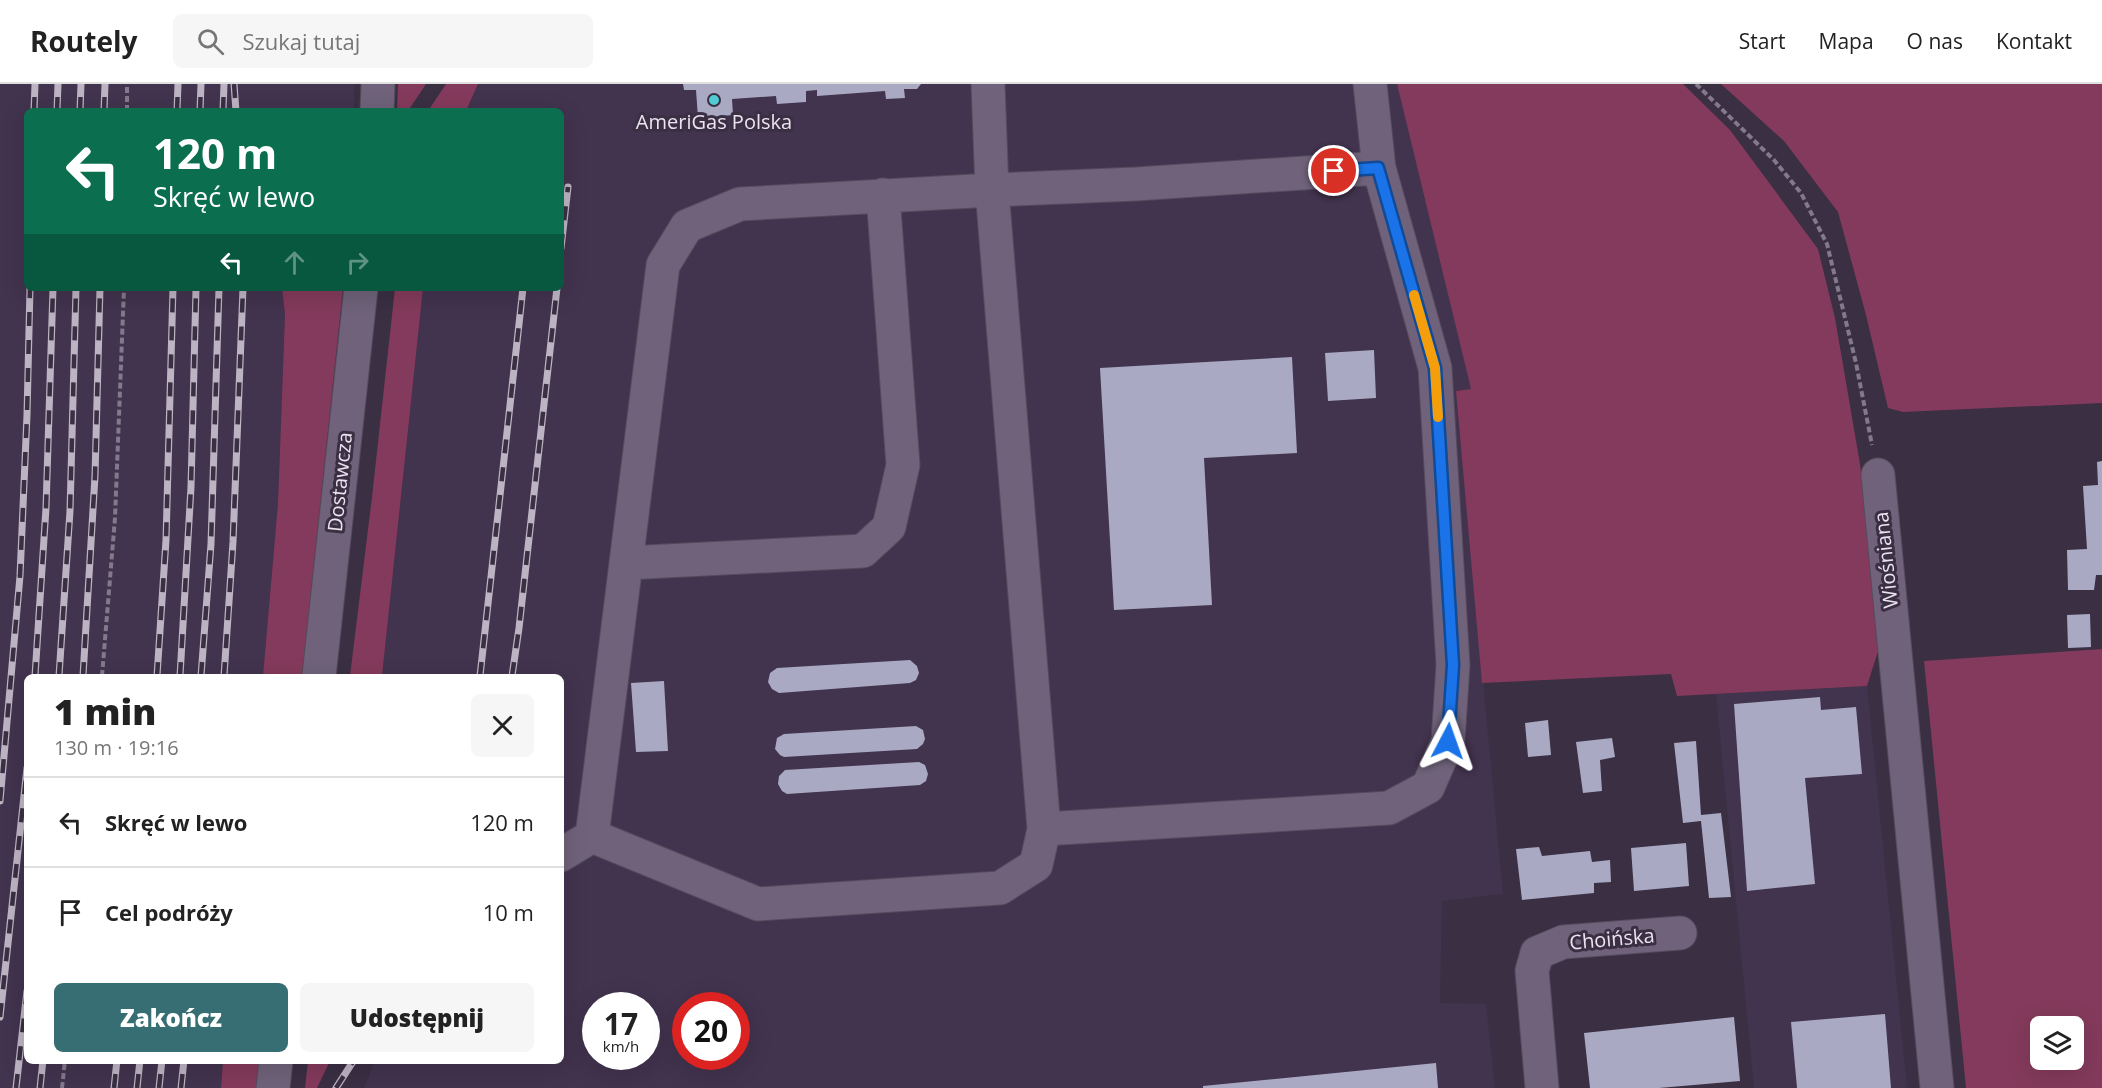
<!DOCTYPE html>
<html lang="pl">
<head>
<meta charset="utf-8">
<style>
	body { margin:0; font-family:"Open Sans",sans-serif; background:#f6f6f6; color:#222; height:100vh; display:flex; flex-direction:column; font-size:22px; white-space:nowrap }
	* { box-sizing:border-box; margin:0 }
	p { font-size:20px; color:#767676 }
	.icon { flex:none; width:33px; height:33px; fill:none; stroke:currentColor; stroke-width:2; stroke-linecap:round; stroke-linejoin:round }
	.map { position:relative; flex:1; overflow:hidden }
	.sheet { position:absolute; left:24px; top:590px; width:540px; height:390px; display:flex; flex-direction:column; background:#fff; border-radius:9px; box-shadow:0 6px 24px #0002 }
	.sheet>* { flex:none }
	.banner { position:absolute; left:24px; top:24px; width:540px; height:183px; border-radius:9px; box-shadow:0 6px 24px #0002; background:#0b6e4f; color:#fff; overflow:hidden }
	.controls { position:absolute; left:2030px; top:932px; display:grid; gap:12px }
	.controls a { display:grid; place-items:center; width:54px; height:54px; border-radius:9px; background:#fff; box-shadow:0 6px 24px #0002; font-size:30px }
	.speed { position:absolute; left:582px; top:908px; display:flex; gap:12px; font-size:30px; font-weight:700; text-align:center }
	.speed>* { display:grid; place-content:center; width:78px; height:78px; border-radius:50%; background:#fff; box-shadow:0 6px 24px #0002; line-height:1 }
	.speed small { font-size:15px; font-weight:400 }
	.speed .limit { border:9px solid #d22; background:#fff; color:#111 }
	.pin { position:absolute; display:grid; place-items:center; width:51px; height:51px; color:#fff; margin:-26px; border:3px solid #fff; border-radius:50%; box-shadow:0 2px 6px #0007 }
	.me { position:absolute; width:66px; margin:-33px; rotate:4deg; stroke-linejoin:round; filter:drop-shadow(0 0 4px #0008) }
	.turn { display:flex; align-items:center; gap:21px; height:126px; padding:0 30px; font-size:27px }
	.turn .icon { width:78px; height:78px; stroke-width:2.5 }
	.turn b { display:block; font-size:42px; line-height:51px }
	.lanes { display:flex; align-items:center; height:57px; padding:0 30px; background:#0003; justify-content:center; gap:30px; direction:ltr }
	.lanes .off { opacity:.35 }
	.round { display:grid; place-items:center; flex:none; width:63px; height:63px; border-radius:9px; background:#f6f6f6 }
	.headline { display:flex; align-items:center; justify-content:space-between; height:102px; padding:0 30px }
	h1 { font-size:36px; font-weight:800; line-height:45px }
	.action { display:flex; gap:12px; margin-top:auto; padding:12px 30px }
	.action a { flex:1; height:69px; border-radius:9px; background:#376e73; color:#fff; font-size:24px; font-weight:800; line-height:69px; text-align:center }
	.action a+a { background:#f6f6f6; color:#222 }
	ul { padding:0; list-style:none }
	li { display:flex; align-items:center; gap:18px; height:90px; padding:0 30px; border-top:2px solid #e0e0e0 }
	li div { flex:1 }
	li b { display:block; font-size:22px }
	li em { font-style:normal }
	header { display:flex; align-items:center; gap:36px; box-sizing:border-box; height:84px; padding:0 30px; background:#fff; border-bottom:2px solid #e0e0e0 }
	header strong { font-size:28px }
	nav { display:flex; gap:33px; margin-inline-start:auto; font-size:21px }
	.search { width:420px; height:54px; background:#f6f6f6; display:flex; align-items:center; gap:15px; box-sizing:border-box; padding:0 21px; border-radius:9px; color:#767676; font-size:22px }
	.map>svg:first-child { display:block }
	.built { fill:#42334e; fill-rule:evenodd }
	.green { fill:#843a5c; fill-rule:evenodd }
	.building { fill:#aaa9c4 }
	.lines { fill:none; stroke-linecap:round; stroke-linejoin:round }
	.minor-casing { stroke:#564b5d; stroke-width:35 }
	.path { stroke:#82798a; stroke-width:4; stroke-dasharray:6 3; stroke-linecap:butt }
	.minor { stroke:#6f627a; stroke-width:33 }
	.rail-casing { stroke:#bdb4c3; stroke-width:7 }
	.rail { stroke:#3a2f43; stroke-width:4.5; stroke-dasharray:14; stroke-linecap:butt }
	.route-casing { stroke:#114b97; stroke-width:15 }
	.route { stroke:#1a73e8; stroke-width:10 }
	.slow { stroke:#f59e0b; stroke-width:10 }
	.poi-dot { fill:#51ccd5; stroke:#3a2f43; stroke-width:2 }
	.labels { text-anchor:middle; stroke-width:6; stroke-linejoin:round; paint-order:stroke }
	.poi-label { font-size:20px; fill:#ebe3f1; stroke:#3a2f43 }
	.street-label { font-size:20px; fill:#ebe3f1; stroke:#3a2f43 }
</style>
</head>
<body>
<header>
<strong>Routely</strong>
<div class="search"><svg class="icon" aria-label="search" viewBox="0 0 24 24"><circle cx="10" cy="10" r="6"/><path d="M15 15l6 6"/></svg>Szukaj tutaj</div>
<nav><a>Start</a><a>Mapa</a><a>O nas</a><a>Kontakt</a></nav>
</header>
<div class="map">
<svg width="2102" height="1004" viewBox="0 0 2102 1004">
	<rect width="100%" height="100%" fill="#3a2f43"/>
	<path class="built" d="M 0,0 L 354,0 L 354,27 L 27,27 L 27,204 L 282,204 L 285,230 L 278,419 L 263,592 L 27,592 L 27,976 L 223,977 L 221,1004 L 0,1004 Z
		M 478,0 L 1397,0 L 1471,305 L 1456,307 L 1503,810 L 1442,817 L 1440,919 L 1486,920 L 1495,1004 L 364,1004 L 375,977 L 561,976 L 561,592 L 382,592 L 423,204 L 561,204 L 561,27 L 466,27 ZM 596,921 L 646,921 L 646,972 L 596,972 ZM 686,921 L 736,921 L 736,972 L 686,972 Z
		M 1867,602 L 1907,1004 L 1754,1004 L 1716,610 Z"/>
	<path class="green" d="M 398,0 L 426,0 L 408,27 L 397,27 Z
		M 446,0 L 478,0 L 466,27 L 428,27 Z
		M 1397,0 L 1683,0 L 1730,46 L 1818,165 L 1835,234 L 1860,380 L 1880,561 L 1867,602 L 1677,612 L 1671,590 L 1482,599 L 1456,307 L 1471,305 Z
		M 1721,0 L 2102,0 L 2102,319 L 1903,328 L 1888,324 L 1866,231 L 1838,128 L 1784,57 Z
		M 282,204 L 343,204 L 302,592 L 263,592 L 278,419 L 285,230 Z
		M 395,204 L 423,204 L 382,592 L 350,592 L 372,413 Z
		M 2102,565 L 2102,1004 L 1966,1004 L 1924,577 ZM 2040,942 L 2073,942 L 2073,975 L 2040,975 Z
		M 223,977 L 259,977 L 256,1004 L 221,1004 Z
		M 308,977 L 330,977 L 317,1004 L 305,1004 Z"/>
	<path class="building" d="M 683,0 L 921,0 L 917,5 L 904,5 L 905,14 L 886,15 L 885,7 L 817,12 L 817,6 L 806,7 L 806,18 L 777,20 L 776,12 L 732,15 L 733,31 L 698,34 L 696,6 L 684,6 Z
		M 1374,266 L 1376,314 L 1328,317 L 1325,269 Z
		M 1292,273 L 1297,369 L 1204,374 L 1212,521 L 1114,526 L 1100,284 Z
		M 2102,377 L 2102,491 L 2096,491 L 2094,506 L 2068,506 L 2067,466 L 2087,465 L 2083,402 L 2098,401 L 2097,378 Z
		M 2090,530 L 2091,563 L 2068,564 L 2067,531 Z
		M 910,576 L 917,582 L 919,589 L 916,596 L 910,599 L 779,609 L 772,605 L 768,598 L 770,589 L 777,584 Z
		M 664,597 L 668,667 L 636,668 L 631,599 Z
		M 1820,613 L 1821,626 L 1856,623 L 1862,690 L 1805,694 L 1815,800 L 1747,807 L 1734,620 Z
		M 1548,636 L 1551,671 L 1528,673 L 1525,639 Z
		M 916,642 L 923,646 L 925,655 L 923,660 L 917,665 L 784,673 L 780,671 L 775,665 L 777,654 L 784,650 Z
		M 1612,654 L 1615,673 L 1600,676 L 1602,707 L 1583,709 L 1576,658 Z
		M 1696,657 L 1701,731 L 1721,729 L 1731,813 L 1709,814 L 1701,737 L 1683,739 L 1674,659 Z
		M 919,678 L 925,681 L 928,690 L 926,697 L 920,701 L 787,710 L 782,707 L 778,700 L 779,692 L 785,686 Z
		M 1686,759 L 1689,802 L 1634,807 L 1631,764 Z
		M 1539,763 L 1542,772 L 1590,767 L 1592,778 L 1610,776 L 1611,798 L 1594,799 L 1594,809 L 1522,816 L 1516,765 Z
		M 1885,930 L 1891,1004 L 1797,1004 L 1791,938 Z
		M 1734,933 L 1740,997 L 1659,1004 L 1590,1004 L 1584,949 Z
		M 1436,979 L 1438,1004 L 1203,1004 L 1203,1002 Z"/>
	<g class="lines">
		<defs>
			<path id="minor" d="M 1370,0 L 1379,84
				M 377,27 L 378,0
				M 883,111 L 903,381 L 889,443 L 863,467 L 626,479 L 663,181 L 687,142 L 740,120 L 992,106 L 988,0
				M 1878,391 L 1937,1004
				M 319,592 L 361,204
				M 592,752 L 626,479
				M 561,771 L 592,752 L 758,820 L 1000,804 L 1036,781 L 1044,745 L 992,106 L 1136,100 L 1379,84 L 1435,284 L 1453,581 L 1448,657 L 1428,703 L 1389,724 L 1044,745
				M 273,1004 L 276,976
				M 1542,1004 L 1532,887 L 1537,869 L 1563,858 L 1680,849"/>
		</defs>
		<use href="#minor" class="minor-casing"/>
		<path class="path" d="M 1696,0 L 1774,76 L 1801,109 L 1827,160 L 1856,279 L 1872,361
			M 127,27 L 127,0
			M 102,592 L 115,434 L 124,204
			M 62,1004 L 65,976"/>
		<use href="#minor" class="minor"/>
		<defs>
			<path id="rail" d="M 234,0 L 236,27
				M 34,27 L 35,0
				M 57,27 L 58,0
				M 80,27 L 81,0
				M 104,27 L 105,0
				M 177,27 L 178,0
				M 200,27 L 201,0
				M 223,27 L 224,0
				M 561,164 L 568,103
				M 35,592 L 46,424 L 53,204
				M 59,592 L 70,427 L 76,204
				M 83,592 L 95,392 L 100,204
				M 157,592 L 166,456 L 173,204
				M 180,592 L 191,403 L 196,204
				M 201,592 L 211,460 L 219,204
				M 224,592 L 233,458 L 243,204
				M 480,592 L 523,204
				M 512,592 L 519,544 L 557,204
				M 0,717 L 20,492 L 27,331 L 30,204
				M 0,933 L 27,684
				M 16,1004 L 27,907
				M 40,1004 L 43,976
				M 114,1004 L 117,976
				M 137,1004 L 140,976
				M 159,1004 L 162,976
				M 181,1004 L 184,976
				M 336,1004 L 354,976"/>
		</defs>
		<use href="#rail" class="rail-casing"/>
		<use href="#rail" class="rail"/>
	</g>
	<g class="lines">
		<defs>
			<path id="route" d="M 1334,87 L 1378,84 L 1435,284 L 1453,581 L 1448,657"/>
		</defs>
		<use href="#route" class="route-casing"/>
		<use href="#route" class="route"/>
		<path class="slow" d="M 1414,211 L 1435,284 L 1438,333"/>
	</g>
	<circle class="poi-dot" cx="714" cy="16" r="6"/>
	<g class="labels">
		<g class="poi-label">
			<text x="714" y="45">AmeriGas Polska</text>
		</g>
		<g class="street-label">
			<text transform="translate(340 398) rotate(-84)" y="7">Dostawcza</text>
			<text transform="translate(1886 476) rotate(-96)" y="7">Wiośniana</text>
			<text transform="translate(1612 855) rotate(-5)" y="7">Choińska</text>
		</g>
	</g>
</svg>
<div class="controls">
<a><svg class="icon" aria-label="layers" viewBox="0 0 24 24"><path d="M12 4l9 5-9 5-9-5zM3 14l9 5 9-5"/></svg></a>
</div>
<div class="speed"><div>17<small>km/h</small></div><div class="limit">20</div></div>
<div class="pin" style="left:1334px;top:87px;background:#d93025"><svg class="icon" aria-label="arrive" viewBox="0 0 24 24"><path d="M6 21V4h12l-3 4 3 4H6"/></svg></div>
<svg class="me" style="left:1448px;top:657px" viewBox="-20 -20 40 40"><path d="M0-17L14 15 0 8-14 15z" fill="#1a73e8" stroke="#fff" stroke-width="4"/></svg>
<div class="banner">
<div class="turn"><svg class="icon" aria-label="left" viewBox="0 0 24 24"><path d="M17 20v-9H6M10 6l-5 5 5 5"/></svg><div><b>120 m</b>Skręć w lewo</div></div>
<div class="lanes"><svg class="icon" aria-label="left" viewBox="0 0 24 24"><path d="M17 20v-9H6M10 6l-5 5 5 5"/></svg><svg class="icon off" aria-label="ahead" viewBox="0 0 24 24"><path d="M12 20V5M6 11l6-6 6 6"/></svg><svg class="icon off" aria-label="right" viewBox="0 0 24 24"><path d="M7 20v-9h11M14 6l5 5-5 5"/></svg></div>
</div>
<section class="sheet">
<div class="headline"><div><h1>1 min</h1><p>130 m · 19:16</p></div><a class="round"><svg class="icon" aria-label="close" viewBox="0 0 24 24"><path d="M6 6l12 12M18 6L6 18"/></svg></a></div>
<ul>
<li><svg class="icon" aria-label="left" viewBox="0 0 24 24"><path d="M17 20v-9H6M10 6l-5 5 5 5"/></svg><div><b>Skręć w lewo</b></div><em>120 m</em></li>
<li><svg class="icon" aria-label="arrive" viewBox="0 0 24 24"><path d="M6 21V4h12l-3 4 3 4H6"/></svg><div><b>Cel podróży</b></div><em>10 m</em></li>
</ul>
<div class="action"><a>Zakończ</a><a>Udostępnij</a></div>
</section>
</div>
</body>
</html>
